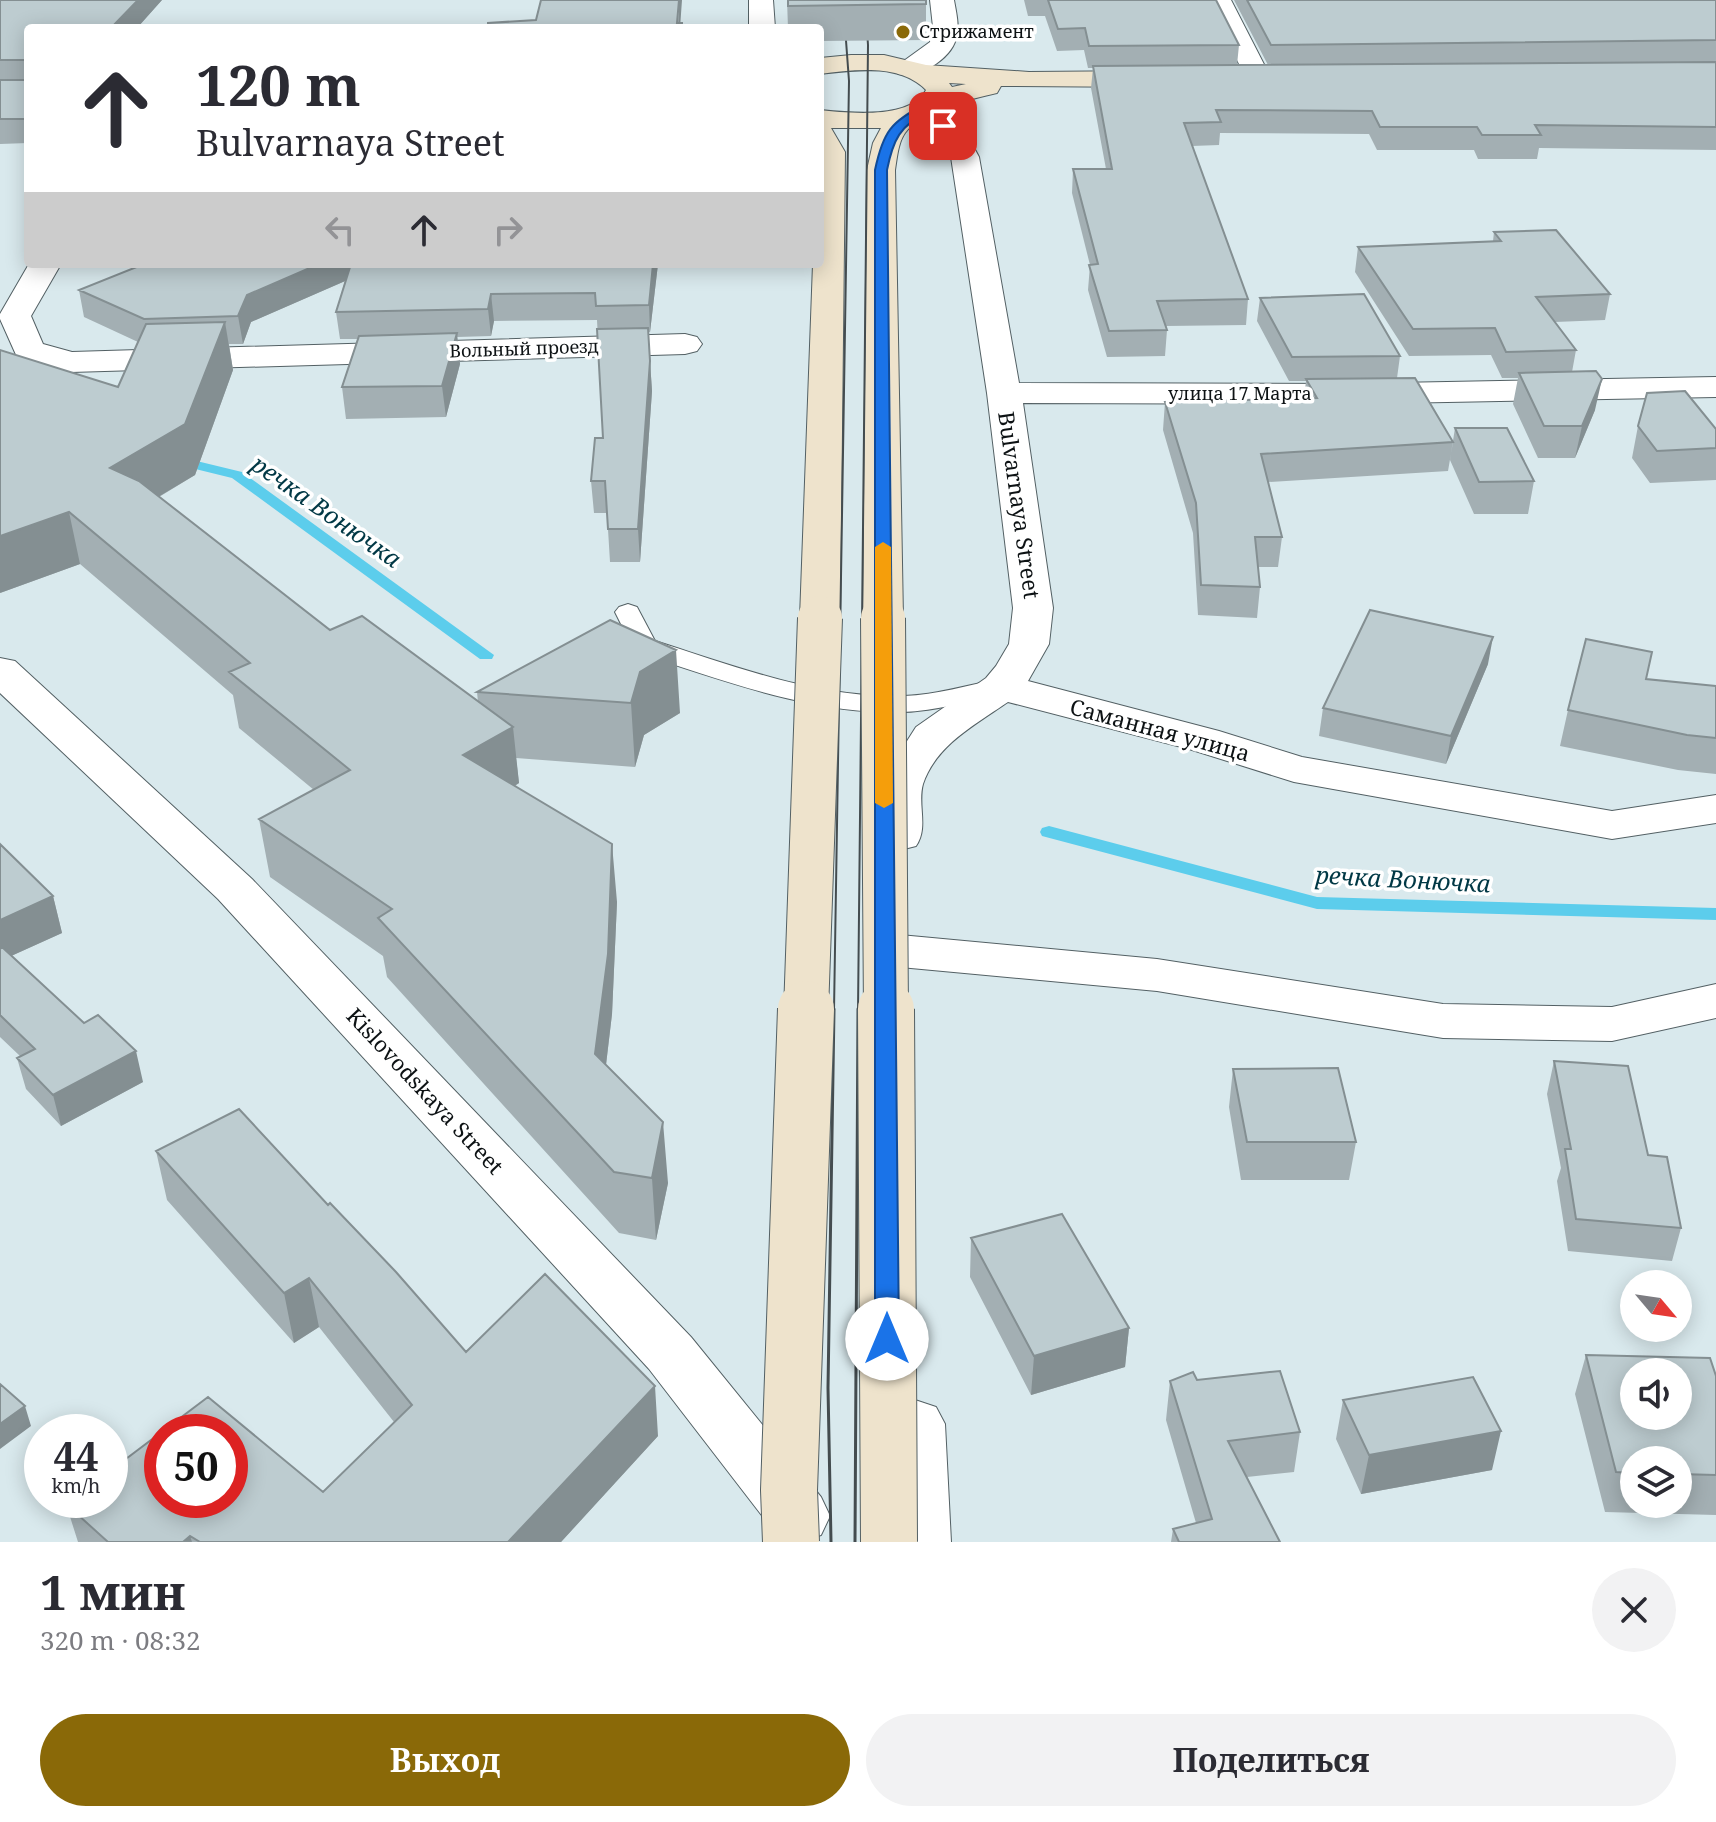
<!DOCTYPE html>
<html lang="ru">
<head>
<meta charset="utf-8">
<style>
	body { margin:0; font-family:"Noto Serif",serif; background:#f2f2f3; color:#2b2b33; height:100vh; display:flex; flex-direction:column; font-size:30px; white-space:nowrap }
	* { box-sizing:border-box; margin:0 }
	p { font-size:26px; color:#7c7c81 }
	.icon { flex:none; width:44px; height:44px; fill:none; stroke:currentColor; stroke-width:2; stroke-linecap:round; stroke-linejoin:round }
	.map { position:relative; height:1542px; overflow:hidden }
	.panel { display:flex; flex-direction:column; background:#fff; flex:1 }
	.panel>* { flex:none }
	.hud { position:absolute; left:24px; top:24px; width:800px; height:244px; border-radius:8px; box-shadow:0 4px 20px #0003; background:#fff; color:#2b2b33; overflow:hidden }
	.needle { width:52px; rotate:119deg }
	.fabs { position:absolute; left:1620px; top:1270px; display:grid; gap:16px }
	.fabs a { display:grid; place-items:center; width:72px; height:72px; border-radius:50%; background:#fff; box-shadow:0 4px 20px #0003; font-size:40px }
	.speed { position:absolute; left:24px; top:1414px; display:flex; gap:16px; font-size:40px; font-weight:700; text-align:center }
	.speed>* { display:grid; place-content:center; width:104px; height:104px; border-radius:50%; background:#fff; box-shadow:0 4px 20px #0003; line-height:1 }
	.speed small { font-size:20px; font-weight:400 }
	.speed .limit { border:12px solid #d22; background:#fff; color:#111 }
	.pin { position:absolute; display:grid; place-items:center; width:68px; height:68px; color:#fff; margin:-34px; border-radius:16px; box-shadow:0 4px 12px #0006 }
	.me { position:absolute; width:88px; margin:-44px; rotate:0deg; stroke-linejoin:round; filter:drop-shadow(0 0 6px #0008) }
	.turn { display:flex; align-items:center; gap:28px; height:168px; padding:0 40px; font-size:36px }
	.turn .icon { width:104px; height:104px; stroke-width:2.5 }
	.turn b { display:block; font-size:56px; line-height:68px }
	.lanes { display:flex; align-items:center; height:76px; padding:0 40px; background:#0003; justify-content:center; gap:40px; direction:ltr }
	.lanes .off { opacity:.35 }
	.round { display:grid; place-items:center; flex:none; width:84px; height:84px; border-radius:42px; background:#f2f2f3 }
	.headline { display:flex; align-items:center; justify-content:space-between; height:136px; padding:0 40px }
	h1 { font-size:48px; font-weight:700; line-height:60px }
	.button { display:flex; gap:16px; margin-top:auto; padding:16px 40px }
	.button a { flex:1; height:92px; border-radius:48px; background:#8a6908; color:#fff; font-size:32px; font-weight:700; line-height:92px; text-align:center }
	.button a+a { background:#f2f2f3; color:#2b2b33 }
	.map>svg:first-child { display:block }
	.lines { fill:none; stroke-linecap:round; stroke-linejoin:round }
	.stream { fill:#5ccdec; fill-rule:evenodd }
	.service-casing { stroke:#536064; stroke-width:2 }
	.minor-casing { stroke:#536064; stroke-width:2 }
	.secondary-casing { stroke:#536064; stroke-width:2 }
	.service { fill:#fff; fill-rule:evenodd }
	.minor { fill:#fff; fill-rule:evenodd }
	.secondary { fill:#eee3cc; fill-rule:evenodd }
	.tram-far1 { stroke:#444c4f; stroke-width:2 }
	.tram { stroke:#444c4f; stroke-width:3 }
	.secondary-bridge-far1-casing { stroke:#536064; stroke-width:46; stroke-linecap:butt }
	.secondary-bridge-casing { stroke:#536064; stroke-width:58; stroke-linecap:butt }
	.secondary-bridge-far1 { stroke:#eee3cc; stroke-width:44 }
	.secondary-bridge { stroke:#eee3cc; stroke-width:56 }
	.wall { fill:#a3afb3; fill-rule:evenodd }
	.shaded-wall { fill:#848f92 }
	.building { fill:#bdccd0; stroke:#848f92; stroke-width:2; fill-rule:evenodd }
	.route { fill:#1a73e8; stroke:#114b97; stroke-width:2 }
	.slow { fill:#f59e0b }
	.poi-dot { fill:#8a6908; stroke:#fff; stroke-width:3 }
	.labels { text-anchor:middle; stroke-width:7; stroke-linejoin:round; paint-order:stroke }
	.far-poi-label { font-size:18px; fill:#0d1214; stroke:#fff; text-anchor:start }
	.far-street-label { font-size:18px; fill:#0d1214; stroke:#fff }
	.street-label { font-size:22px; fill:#0d1214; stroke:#fff }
	.water-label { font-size:24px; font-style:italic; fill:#013845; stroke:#fff }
</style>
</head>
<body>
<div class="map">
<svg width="1716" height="1542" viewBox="0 0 1716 1542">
	<rect width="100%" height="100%" fill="#d9e9ed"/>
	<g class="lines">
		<path class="stream" d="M 176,456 L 242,472 L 494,655 L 492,659 L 480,659 L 232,478 L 171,463 L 169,460 Z
			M 1049,826 L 1317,897 L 1716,908 L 1716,920 L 1317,909 L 1042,836 L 1040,832 L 1042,828 Z"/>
		<defs>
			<path id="service" d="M 628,604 L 637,607 L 655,641 C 734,666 819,699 904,696 C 936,695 968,685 1000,679 L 1009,681 L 1013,687 L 1009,693 L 1000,695 C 968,701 936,711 903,712 C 812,715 720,679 635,652 L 615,612 L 619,607 Z"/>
			<path id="minor" d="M 749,0 L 773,0 L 775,28 L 749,28 Z
				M 930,0 L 954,0 C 956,12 960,27 956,39 C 950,60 918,79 898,74 L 894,68 L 930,42 L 933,27 Z
				M 1207,0 L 1231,0 L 1271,78 L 1267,84 L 1249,84 Z
				M 930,99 C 952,104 969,138 979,157 L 1019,383 L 1342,384 L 1716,377 L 1716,397 L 1342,404 L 1023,403 L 1053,608 L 1049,644 L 1028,681 L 1219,731 L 1302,757 L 1612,811 L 1716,795 L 1716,823 L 1612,839 L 1294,782 L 1189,749 L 1008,702 C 976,724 936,745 923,784 C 917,805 929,827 916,846 L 900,850 L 884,846 L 877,836 L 879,785 L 916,727 L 986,678 L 996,666 L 1009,644 L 1013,608 L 987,393 L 951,157 L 916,107 L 920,101 Z
				M 29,264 L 61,264 L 31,316 L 43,344 L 72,352 L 685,334 L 697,337 L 702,344 L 697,351 L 685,354 L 71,372 L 17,357 L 0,319 L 0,314 Z
				M 0,658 L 15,661 L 252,879 L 691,1337 L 821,1497 L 830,1516 L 821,1535 L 800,1542 L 777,1535 L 649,1369 L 218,899 L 0,693 Z
				M 900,935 L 1157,959 L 1443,1004 L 1612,1007 L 1716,984 L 1716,1018 L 1612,1041 L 1443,1038 L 1157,991 L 900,967 L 883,962 L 876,951 L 883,940 Z
				M 915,1400 L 936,1407 L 945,1424 L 951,1542 L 887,1542 L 885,1424 L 894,1407 Z"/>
			<path id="secondary" d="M 851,55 L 884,55 L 926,65 L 1029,72 L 1150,71 L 1159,73 L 1163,79 L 1159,85 L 1150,87 L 1001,86 L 997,93 C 971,99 922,110 905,133 C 898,143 897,158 895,170 L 903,618 L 897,627 L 883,630 L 869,627 L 863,618 L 867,170 L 873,143 L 881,128 L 831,128 L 845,152 L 840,618 L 834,627 L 820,630 L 806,627 L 800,618 L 813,264 L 820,264 L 820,110 C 848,113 911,120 926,90 C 899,63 855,70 820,74 L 820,58 ZM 949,83 L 966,84 L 952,87 Z"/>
		</defs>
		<use href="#service" class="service-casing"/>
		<use href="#minor" class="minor-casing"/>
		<use href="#secondary" class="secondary-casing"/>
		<use href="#service" class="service"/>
		<use href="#minor" class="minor"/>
		<use href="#secondary" class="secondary"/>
		<path class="tram-far1" d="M 834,1011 L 849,81 L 843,0
			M 858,1011 L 868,45 L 865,0"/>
		<path class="tram" d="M 831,1542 L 828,1388 L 834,1009
			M 855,1542 L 858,1009"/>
		<defs>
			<path id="secondary-bridge-far1" d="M 883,618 L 886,1011
				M 806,1011 L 820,618"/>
			<path id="secondary-bridge" d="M 886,1009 L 889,1542
				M 791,1542 L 789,1490 L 806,1009"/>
		</defs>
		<use href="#secondary-bridge-far1" class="secondary-bridge-far1-casing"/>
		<use href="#secondary-bridge" class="secondary-bridge-casing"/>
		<use href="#secondary-bridge-far1" class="secondary-bridge-far1"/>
		<use href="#secondary-bridge" class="secondary-bridge"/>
	</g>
	<path class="wall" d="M 0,0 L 162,0 L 137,28 L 28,28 L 28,143 L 0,144 Z
		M 787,0 L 926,0 L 926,40 L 820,41 L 820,28 L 788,28 Z
		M 1024,0 L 1216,0 L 1239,45 L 1237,65 L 1268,65 L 1234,0 L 1716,0 L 1716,150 L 1539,148 L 1537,159 L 1478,159 L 1474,150 L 1377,150 L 1369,134 L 1220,133 L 1219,145 L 1192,146 L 1248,299 L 1246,325 L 1166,326 L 1167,330 L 1165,356 L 1107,357 L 1088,290 L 1090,265 L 1072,193 L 1073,169 L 1106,169 L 1091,88 L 1093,68 L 1088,68 L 1084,50 L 1057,51 L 1045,16 L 1028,16 Z
		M 1494,232 L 1610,294 L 1605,320 L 1555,322 L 1576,350 L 1572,372 L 1595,410 L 1575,458 L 1538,458 L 1513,404 L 1518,378 L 1502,378 L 1491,355 L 1409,356 L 1355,272 L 1358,247 L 1493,241 Z
		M 144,264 L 658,264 L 650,332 L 648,332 L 652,391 L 640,562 L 610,562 L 607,513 L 594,513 L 591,481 L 603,438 L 597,320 L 494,321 L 491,336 L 457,337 L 460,364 L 446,417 L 346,419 L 342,387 L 358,339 L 340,339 L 336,312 L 345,281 L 251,322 L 243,344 L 229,344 L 233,370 L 195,475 L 159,497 L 330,630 L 478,702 L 477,692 L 610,620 L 680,713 L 644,735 L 635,767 L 516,758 L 519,783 L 515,786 L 617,902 L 612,1014 L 606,1065 L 668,1183 L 656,1240 L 619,1233 L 387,977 L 383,956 L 270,877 L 259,819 L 314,790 L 239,728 L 233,695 L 80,564 L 0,593 L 118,387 L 138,342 L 84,317 L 79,290 Z
		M 1260,298 L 1400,356 L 1397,378 L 1453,442 L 1448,471 L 1268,482 L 1282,537 L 1278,567 L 1258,567 L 1260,587 L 1257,618 L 1198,615 L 1193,533 L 1163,430 L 1165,402 L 1304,398 L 1306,381 L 1289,381 L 1257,321 Z
		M 1638,426 L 1716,429 L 1716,480 L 1650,483 L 1632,458 Z
		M 1455,428 L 1534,481 L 1528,514 L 1474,514 L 1450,460 Z
		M 1488,664 L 1446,764 L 1319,736 L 1323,708 Z
		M 1646,679 L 1716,686 L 1716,774 L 1678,770 L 1560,746 L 1568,710 Z
		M 0,844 L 53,896 L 62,933 L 11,956 L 143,1082 L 61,1126 L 26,1089 L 17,1058 L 20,1056 L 0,1037 Z
		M 1554,1061 L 1648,1155 L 1681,1228 L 1672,1261 L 1568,1251 L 1557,1181 L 1561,1168 L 1547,1094 Z
		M 1233,1069 L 1356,1142 L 1349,1180 L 1241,1180 L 1229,1107 Z
		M 156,1151 L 328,1205 L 466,1352 L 658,1436 L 561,1542 L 78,1542 L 66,1504 L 323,1492 L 394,1422 L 319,1327 L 294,1343 L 167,1200 Z
		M 971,1238 L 1129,1328 L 1125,1367 L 1031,1395 L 970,1277 Z
		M 1586,1355 L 1716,1376 L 1716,1515 L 1605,1512 L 1575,1394 ZM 1634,1460 L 1678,1460 L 1678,1504 L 1634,1504 Z
		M 1197,1380 L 1300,1432 L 1294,1472 L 1247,1477 L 1280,1542 L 1171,1542 L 1173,1529 L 1196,1523 L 1166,1420 L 1170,1381 Z
		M 1343,1400 L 1492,1470 L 1361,1494 L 1336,1439 Z"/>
	<path class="shaded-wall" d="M 138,0 L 162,0 L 137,28 L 111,28 Z
		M 679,0 L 682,0 L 680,28 L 678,28 Z
		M 319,264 L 358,264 L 359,275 L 251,322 L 243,344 L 238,316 L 247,295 Z
		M 653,264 L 658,264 L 650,332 L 649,305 Z
		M 491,294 L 494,321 L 491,336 L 488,309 Z
		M 225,322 L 233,370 L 195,475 L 121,519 L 110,468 Z
		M 457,333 L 460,364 L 446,417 L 442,386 Z
		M 650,361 L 652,391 L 640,562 L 638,529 Z
		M 1602,379 L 1595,410 L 1575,458 L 1582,426 Z
		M 69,512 L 80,564 L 0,593 L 0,536 Z
		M 1493,637 L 1488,664 L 1446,764 L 1451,736 Z
		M 676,650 L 680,713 L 644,735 L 635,767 L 631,703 L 640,672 Z
		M 513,727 L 519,783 L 470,812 L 463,755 Z
		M 612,844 L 617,902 L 612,1014 L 600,1115 L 595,1054 Z
		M 53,896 L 62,933 L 0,961 L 0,920 Z
		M 136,1051 L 143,1082 L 61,1126 L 53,1095 Z
		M 663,1122 L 668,1183 L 656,1240 L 652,1178 Z
		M 309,1278 L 319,1327 L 294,1343 L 284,1293 Z
		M 1129,1328 L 1125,1367 L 1031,1395 L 1034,1356 Z
		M 655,1386 L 658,1436 L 561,1542 L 508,1542 Z
		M 25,1406 L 31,1426 L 0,1449 L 0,1424 Z
		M 1501,1431 L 1492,1470 L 1361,1494 L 1369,1455 Z
		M 190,1536 L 192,1542 L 183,1542 Z"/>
	<path class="building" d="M 0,0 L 138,0 L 111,28 L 28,28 L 28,119 L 0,119 L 0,80 L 25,80 L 25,60 L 0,60 Z
		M 541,0 L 679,0 L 677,23 L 682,23 L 682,28 L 488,28 L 488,23 L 536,20 Z
		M 788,0 L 926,0 L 926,4 L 788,6 Z
		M 1048,0 L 1216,0 L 1239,45 L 1089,46 L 1085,28 L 1058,29 Z
		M 1247,0 L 1716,0 L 1716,40 L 1271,45 Z
		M 374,25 L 373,28 L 300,28 L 301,26 Z
		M 1716,62 L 1716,127 L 1535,125 L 1541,135 L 1482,135 L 1477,127 L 1380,127 L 1372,111 L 1216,110 L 1221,122 L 1184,123 L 1248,299 L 1157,301 L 1167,330 L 1109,331 L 1089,265 L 1098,264 L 1073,169 L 1112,169 L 1093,66 Z
		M 1556,230 L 1610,294 L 1536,297 L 1576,350 L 1506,352 L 1495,328 L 1413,329 L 1358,247 L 1501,241 L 1494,232 Z
		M 144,264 L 319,264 L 247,295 L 238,316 L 144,319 L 79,290 Z
		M 351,264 L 653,264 L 649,305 L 596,306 L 595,293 L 491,294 L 488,309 L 336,312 Z
		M 1364,294 L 1400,356 L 1292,357 L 1260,298 Z
		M 225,322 L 185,424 L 110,468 L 139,481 L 330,630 L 362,616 L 513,727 L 463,755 L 612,844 L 608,954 L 595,1054 L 663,1122 L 652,1178 L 614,1172 L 378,918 L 392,909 L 259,819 L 350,770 L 229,672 L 250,663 L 69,512 L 0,536 L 0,350 L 118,387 L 146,324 Z
		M 648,328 L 650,361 L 638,529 L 608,529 L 605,481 L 591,481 L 595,438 L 603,438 L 597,329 Z
		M 457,333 L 442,386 L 342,387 L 359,336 Z
		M 1596,371 L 1602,379 L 1582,426 L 1544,426 L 1519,373 Z
		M 1415,378 L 1453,442 L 1261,454 L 1282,537 L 1255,537 L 1260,587 L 1201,585 L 1196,503 L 1165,402 L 1317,398 L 1306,379 Z
		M 1685,391 L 1716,429 L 1716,448 L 1657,451 L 1638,426 L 1647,393 Z
		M 1455,428 L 1507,428 L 1534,481 L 1479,482 Z
		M 1370,610 L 1493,637 L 1451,736 L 1323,708 Z
		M 610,620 L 676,650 L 640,672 L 631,703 L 477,692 Z
		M 1586,639 L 1652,652 L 1646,679 L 1716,686 L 1716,738 L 1687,735 L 1568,710 Z
		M 0,844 L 53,896 L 0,920 Z
		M 2,947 L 84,1023 L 98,1015 L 136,1051 L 53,1095 L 17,1058 L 35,1049 L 0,1015 L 0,949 Z
		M 1554,1061 L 1628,1066 L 1648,1155 L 1667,1157 L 1681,1228 L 1576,1219 L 1565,1149 L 1571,1149 Z
		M 1338,1068 L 1356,1142 L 1247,1142 L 1233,1069 Z
		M 239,1109 L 328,1205 L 330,1203 L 396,1272 L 466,1352 L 545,1274 L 655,1386 L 508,1542 L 200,1542 L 190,1536 L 183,1542 L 108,1542 L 66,1504 L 71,1500 L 110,1500 L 110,1471 L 208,1397 L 323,1492 L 412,1405 L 309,1278 L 284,1293 L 156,1151 ZM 162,1432 L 230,1432 L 230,1500 L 162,1500 Z
		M 1062,1214 L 1129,1328 L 1034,1356 L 971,1238 Z
		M 1586,1355 L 1710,1358 L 1716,1376 L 1716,1475 L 1678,1474 L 1678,1460 L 1634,1460 L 1634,1473 L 1616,1472 ZM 1634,1372 L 1678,1372 L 1678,1416 L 1634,1416 Z
		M 1280,1371 L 1300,1432 L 1228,1441 L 1280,1542 L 1179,1542 L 1173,1529 L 1212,1519 L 1170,1381 L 1193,1372 L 1197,1380 Z
		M 1473,1377 L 1501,1431 L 1369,1455 L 1343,1400 Z
		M 0,1384 L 25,1406 L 0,1424 Z"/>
	<path class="route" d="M 926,104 L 934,104 L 949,126 L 939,129 L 928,112 C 900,125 893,140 887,170 L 899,1339 L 896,1346 L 887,1348 L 879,1346 L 875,1339 L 875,170 C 883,132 891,121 926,104 Z"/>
	<path class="slow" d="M 883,542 L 891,547 L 893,803 L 884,808 L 875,803 L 875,547 Z"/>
	<circle class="poi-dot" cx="903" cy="32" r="8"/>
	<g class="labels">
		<g class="far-poi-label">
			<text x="919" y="38">Стрижамент</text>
		</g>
		<g class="far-street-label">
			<text transform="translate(524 349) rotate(-2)" y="6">Вольный проезд</text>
			<text x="1240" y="400">улица 17 Марта</text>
		</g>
		<g class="street-label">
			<text transform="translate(1019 505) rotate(82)" y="8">Bulvarnaya Street</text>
			<text transform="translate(1160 730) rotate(15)" y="8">Саманная улица</text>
			<text transform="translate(425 1091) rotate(47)" y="8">Kislovodskaya Street</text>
		</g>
		<g class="water-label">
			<text transform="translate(326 512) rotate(35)" y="8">речка Вонючка</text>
			<text transform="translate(1403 880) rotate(3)" y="8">речка Вонючка</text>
		</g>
	</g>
</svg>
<div class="fabs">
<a><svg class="needle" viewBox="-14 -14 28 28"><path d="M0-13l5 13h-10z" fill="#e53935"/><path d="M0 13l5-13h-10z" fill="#7c7c81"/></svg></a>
<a><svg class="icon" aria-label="sound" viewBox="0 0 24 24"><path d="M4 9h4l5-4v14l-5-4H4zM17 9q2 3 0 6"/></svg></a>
<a><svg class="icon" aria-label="layers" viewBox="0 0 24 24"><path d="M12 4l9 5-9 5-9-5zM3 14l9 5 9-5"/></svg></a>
</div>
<div class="speed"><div>44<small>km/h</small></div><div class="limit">50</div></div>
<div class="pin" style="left:943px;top:126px;background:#d93025"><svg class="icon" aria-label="arrive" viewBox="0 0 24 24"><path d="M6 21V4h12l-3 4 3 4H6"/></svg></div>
<svg class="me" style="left:887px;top:1339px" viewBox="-20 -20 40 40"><circle r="19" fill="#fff"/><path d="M0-13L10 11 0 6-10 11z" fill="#1a73e8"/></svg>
<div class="hud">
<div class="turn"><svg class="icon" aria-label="ahead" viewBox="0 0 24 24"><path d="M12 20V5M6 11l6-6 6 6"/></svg><div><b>120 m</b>Bulvarnaya Street</div></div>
<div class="lanes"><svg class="icon off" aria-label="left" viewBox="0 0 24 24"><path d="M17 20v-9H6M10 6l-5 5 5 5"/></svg><svg class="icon" aria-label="ahead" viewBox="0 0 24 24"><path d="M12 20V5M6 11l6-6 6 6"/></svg><svg class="icon off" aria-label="right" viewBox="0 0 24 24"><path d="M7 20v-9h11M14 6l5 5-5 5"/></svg></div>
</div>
</div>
<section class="panel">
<div class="headline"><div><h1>1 мин</h1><p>320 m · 08:32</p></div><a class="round"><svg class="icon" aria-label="close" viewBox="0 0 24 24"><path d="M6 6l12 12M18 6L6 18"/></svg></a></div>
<div class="button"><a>Выход</a><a>Поделиться</a></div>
</section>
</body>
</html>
